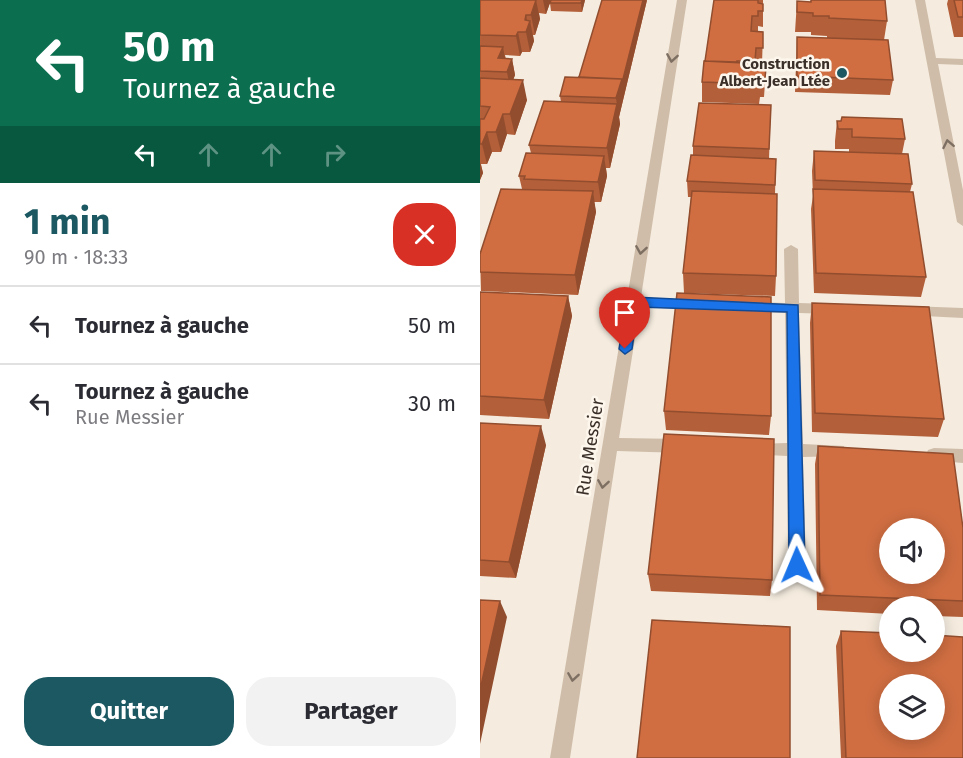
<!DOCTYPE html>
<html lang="fr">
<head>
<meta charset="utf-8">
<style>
	body { margin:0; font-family:"Fira Sans",sans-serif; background:#f2f2f3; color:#2b2b33; height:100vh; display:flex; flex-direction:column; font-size:22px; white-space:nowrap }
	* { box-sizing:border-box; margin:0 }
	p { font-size:20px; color:#7c7c81 }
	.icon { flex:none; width:33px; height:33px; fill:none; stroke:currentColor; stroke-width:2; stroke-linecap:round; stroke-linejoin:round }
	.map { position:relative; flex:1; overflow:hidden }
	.drawer { display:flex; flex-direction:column; background:#fff; width:480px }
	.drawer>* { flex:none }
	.banner { background:#0b6e4f; color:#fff; overflow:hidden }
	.buttons { position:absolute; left:399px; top:518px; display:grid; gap:12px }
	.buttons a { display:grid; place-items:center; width:66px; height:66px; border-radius:50%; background:#fff; box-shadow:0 3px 15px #0003; font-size:30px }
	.pin { position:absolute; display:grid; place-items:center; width:51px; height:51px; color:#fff; margin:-62px -26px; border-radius:50% 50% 50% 0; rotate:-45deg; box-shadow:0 0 6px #0007 }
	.pin .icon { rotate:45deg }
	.me { position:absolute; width:66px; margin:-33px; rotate:359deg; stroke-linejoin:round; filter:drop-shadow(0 0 4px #0008) }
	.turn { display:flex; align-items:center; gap:21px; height:126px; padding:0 24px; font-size:27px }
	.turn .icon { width:78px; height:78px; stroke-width:2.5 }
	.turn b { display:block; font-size:42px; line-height:51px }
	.lanes { display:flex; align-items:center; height:57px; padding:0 24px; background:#0003; justify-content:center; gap:30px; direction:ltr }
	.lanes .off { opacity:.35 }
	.round { display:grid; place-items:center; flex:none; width:63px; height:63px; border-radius:24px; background:#f2f2f3 }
	.head { display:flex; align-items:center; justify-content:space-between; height:102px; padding:0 24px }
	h1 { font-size:36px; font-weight:700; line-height:45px; color:#1b5861 }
	.primary-button { display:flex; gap:12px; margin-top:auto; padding:12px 24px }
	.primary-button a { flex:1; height:69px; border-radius:24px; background:#1b5861; color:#fff; font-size:24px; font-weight:700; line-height:69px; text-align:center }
	.primary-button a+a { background:#f2f2f3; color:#2b2b33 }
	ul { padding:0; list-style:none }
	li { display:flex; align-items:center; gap:18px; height:78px; padding:0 24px; border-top:2px solid #e1e1e2 }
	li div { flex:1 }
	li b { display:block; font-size:22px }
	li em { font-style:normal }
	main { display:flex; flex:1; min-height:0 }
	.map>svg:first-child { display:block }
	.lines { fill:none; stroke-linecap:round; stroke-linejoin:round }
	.minor { fill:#cfbda9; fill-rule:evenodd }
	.wall { fill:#b35f39 }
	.shaded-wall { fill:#924d2e }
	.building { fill:#d06e42; stroke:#924d2e; stroke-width:1.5; fill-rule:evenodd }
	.oneway { stroke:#7e6f63 }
	.route { fill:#1a73e8; stroke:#114b97; stroke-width:1.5 }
	.poi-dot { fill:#1b5861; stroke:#fcf6ec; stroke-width:2 }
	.labels { text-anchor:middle; stroke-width:5; stroke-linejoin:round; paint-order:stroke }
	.far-poi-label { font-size:15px; font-weight:bold; fill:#3b3029; stroke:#fcf6ec; text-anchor:end }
	.street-label { font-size:18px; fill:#3b3029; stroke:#fcf6ec }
</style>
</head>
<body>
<main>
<section class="drawer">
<div class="banner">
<div class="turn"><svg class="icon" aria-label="left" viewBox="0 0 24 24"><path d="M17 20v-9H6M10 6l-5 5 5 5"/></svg><div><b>50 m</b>Tournez à gauche</div></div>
<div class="lanes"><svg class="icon" aria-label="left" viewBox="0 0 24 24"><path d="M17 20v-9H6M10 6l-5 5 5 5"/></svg><svg class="icon off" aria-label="ahead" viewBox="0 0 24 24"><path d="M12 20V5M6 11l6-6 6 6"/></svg><svg class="icon off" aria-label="ahead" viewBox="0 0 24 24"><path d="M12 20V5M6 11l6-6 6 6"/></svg><svg class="icon off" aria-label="right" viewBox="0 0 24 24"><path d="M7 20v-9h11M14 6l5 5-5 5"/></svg></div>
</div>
<div class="head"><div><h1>1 min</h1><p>90 m · 18:33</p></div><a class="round" style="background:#d93025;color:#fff"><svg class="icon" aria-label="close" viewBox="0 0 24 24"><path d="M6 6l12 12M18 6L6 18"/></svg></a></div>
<ul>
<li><svg class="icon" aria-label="left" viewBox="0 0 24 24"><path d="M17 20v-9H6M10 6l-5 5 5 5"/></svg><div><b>Tournez à gauche</b></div><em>50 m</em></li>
<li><svg class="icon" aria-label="left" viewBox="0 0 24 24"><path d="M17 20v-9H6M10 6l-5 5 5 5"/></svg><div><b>Tournez à gauche</b><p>Rue Messier</p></div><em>30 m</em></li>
</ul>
<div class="primary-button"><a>Quitter</a><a>Partager</a></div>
</section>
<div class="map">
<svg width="483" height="758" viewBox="0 0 483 758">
	<rect width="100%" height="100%" fill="#f5ecdf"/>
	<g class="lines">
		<path class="minor" d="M 197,0 L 207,0 L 161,297 L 216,300 L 223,305 L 216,310 L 160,307 L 139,438 L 202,439 L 208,441 L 210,446 L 208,451 L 202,453 L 137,451 L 90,758 L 70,758 Z
			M 435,0 L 445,0 L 456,58 L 483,59 L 483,65 L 458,64 L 483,190 L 483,226 L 477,222 Z
			M 311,245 L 318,249 L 319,303 L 351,304 L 358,309 L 351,314 L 319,313 L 323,444 L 364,446 L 366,451 L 364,456 L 323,457 L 326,565 L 323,571 L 317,573 L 311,571 L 308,565 L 307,456 L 268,454 L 266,449 L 268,444 L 307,443 L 305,313 L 273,312 L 266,307 L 273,302 L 305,303 L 304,249 Z
			M 429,306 L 483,308 L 483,318 L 424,315 L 422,311 L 424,307 Z
			M 454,448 L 483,449 L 483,463 L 448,460 L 446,455 L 448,450 Z"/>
	</g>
	<path class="wall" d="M 0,0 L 105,0 L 102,12 L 71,11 L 70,3 L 66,14 L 59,13 L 60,19 L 55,35 L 53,35 L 54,41 L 50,52 L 42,52 L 40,56 L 25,55 L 26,59 L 32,59 L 35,75 L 33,80 L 47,100 L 35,135 L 27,134 L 21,152 L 12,152 L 7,164 L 1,164 L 3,173 L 0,180 Z
		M 167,0 L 139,117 L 140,124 L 130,168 L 126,168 L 127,176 L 121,202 L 114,202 L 116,212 L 98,295 L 1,291 L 0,254 L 42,189 L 39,176 L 51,153 L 49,145 L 81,102 L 80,96 L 99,77 Z
		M 278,0 L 283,0 L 283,27 L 278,26 L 278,31 L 283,32 L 282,64 L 276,64 L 275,67 L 286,68 L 284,97 L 280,97 L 279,104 L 222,102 L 222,82 Z
		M 468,0 L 483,0 L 483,37 L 474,37 L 467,4 Z
		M 317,1 L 331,2 L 407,21 L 404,40 L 413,80 L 410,95 L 315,92 L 317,37 L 347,38 L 347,36 L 331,35 L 331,32 L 315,32 Z
		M 291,105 L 289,159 L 296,159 L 295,194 L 296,276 L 295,296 L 204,293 L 203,273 L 211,197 L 208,197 L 207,181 L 213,156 L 213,146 Z
		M 357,121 L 425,139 L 422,154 L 432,184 L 430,192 L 446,277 L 441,297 L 334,293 L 331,209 L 333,196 L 332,171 L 334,151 L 369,152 L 369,149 L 355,149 L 355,141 Z
		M 0,292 L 88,296 L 92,316 L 69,419 L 0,415 Z
		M 332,303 L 464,419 L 458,437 L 332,432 L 330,323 Z
		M 184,411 L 291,416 L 289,435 L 186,430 Z
		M 0,423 L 66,445 L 36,578 L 0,576 Z
		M 338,446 L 483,528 L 483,617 L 454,616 L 454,606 L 410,606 L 410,614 L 337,610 L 335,464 Z
		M 168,574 L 292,580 L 290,596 L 171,591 Z
		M 361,631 L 483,758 L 361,758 L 356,646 Z"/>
	<path class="shaded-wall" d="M 56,0 L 60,19 L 55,35 L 51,15 Z
		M 63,0 L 71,0 L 66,14 Z
		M 102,0 L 105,0 L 102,12 L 101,3 Z
		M 163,0 L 167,0 L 139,117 L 140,124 L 130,168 L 127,148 L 137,105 L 136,98 Z
		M 46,15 L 48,27 L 50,21 L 54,41 L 50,52 L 46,32 L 45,20 Z
		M 38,32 L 42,52 L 40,56 L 36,36 Z
		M 23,47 L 26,63 L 18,58 Z
		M 32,59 L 35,75 L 30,88 L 27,72 Z
		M 43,80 L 47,100 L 35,135 L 30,114 Z
		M 23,114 L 27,134 L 21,152 L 16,132 Z
		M 7,132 L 12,152 L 7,164 L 2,144 Z
		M 124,156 L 127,176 L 121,202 L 118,182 Z
		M 0,162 L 3,173 L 0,180 Z
		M 113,191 L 116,212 L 98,295 L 95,275 Z
		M 88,296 L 92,316 L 69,419 L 64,400 Z
		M 61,426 L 66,445 L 36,578 L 29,562 Z
		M 20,601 L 27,617 L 0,744 L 0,690 Z"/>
	<path class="building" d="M 0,0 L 56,0 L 51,15 L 46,15 L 45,20 L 50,21 L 46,32 L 38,32 L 36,36 L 0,35 Z
		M 71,0 L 102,0 L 101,3 L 70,3 Z
		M 122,0 L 163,0 L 142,83 L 142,79 L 99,77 Z
		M 234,0 L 278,0 L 278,3 L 283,4 L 283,11 L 278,11 L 278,16 L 272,16 L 271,31 L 283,32 L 283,48 L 276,48 L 275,61 L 257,61 L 257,62 L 225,61 Z
		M 331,0 L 405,0 L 407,21 L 349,18 L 349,16 L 333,16 L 333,13 L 317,12 L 317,1 L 331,2 Z
		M 474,0 L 483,0 L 483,17 L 478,17 Z
		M 317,37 L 408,40 L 413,80 L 317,76 Z
		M 0,46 L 23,47 L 18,58 L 32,59 L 27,72 L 0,71 Z
		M 224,61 L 264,63 L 264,67 L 286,68 L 285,78 L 280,77 L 280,84 L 222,82 Z
		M 85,77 L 142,79 L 136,98 L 80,96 Z
		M 0,78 L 43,80 L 30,114 L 23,114 L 16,132 L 7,132 L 2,144 L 0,144 L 0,119 L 4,119 L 10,107 L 0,106 Z
		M 64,101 L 137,104 L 127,148 L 49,145 Z
		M 219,103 L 291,105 L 289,149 L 213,146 Z
		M 362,117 L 422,119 L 425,139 L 372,137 L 372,129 L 358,129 L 357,121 L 361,121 Z
		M 334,151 L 428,154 L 432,184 L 335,180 Z
		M 46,153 L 124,156 L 118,182 L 44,179 L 45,176 L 39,176 Z
		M 211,155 L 296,159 L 295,185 L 207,181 Z
		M 21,189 L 113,191 L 95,275 L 0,272 L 0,254 Z
		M 333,189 L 433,192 L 446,277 L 336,273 Z
		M 212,191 L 297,194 L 296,276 L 203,273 Z
		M 0,292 L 88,296 L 64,400 L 0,396 Z
		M 197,293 L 291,297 L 291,416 L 184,411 Z
		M 332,303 L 449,307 L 464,419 L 335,413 Z
		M 0,423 L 61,426 L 29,562 L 0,560 Z
		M 184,434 L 294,439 L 292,580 L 168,574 Z
		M 338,446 L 473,454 L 483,528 L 483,601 L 340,595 ZM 410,528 L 454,528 L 454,573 L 410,573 Z
		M 0,600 L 20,601 L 0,690 Z
		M 172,620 L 310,627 L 310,758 L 157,758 Z
		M 361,631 L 410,633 L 410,651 L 454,651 L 454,635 L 483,637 L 483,758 L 366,758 ZM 410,684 L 454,684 L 454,729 L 410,729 Z"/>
	<defs><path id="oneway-chevron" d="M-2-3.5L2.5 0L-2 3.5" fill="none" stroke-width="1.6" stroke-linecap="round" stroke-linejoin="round" transform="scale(1.5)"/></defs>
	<g class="oneway">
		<use href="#oneway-chevron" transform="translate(192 58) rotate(99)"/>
		<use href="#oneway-chevron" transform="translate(468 144) rotate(-101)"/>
		<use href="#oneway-chevron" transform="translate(161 250) rotate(99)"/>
		<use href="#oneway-chevron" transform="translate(123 484) rotate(99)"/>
		<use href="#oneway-chevron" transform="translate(93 677) rotate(99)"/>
	</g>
	<path class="route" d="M 153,297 L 318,305 L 325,565 L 322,570 L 317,572 L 311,570 L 309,565 L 307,312 L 158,307 L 152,349 L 145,354 L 139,349 L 147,302 Z"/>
	<circle class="poi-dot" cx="362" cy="73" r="6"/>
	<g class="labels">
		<g class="far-poi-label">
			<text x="350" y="69">Construction<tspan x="350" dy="17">Albert-Jean Ltée</tspan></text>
		</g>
		<g class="street-label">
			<text transform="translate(110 447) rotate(-81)" y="6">Rue Messier</text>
		</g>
	</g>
</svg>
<div class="buttons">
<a><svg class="icon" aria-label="sound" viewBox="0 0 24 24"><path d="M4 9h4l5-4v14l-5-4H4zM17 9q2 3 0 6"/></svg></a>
<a><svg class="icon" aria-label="search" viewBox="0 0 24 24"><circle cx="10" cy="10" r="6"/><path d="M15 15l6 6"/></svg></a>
<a><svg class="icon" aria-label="layers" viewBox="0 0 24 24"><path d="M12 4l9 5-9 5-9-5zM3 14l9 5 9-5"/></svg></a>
</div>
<div class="pin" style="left:145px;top:349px;background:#d93025"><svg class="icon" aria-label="arrive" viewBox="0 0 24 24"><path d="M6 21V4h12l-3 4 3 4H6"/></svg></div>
<svg class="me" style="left:317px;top:565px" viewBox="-20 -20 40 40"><path d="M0-17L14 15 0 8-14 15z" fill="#1a73e8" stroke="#fff" stroke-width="4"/></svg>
</div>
</main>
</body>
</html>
